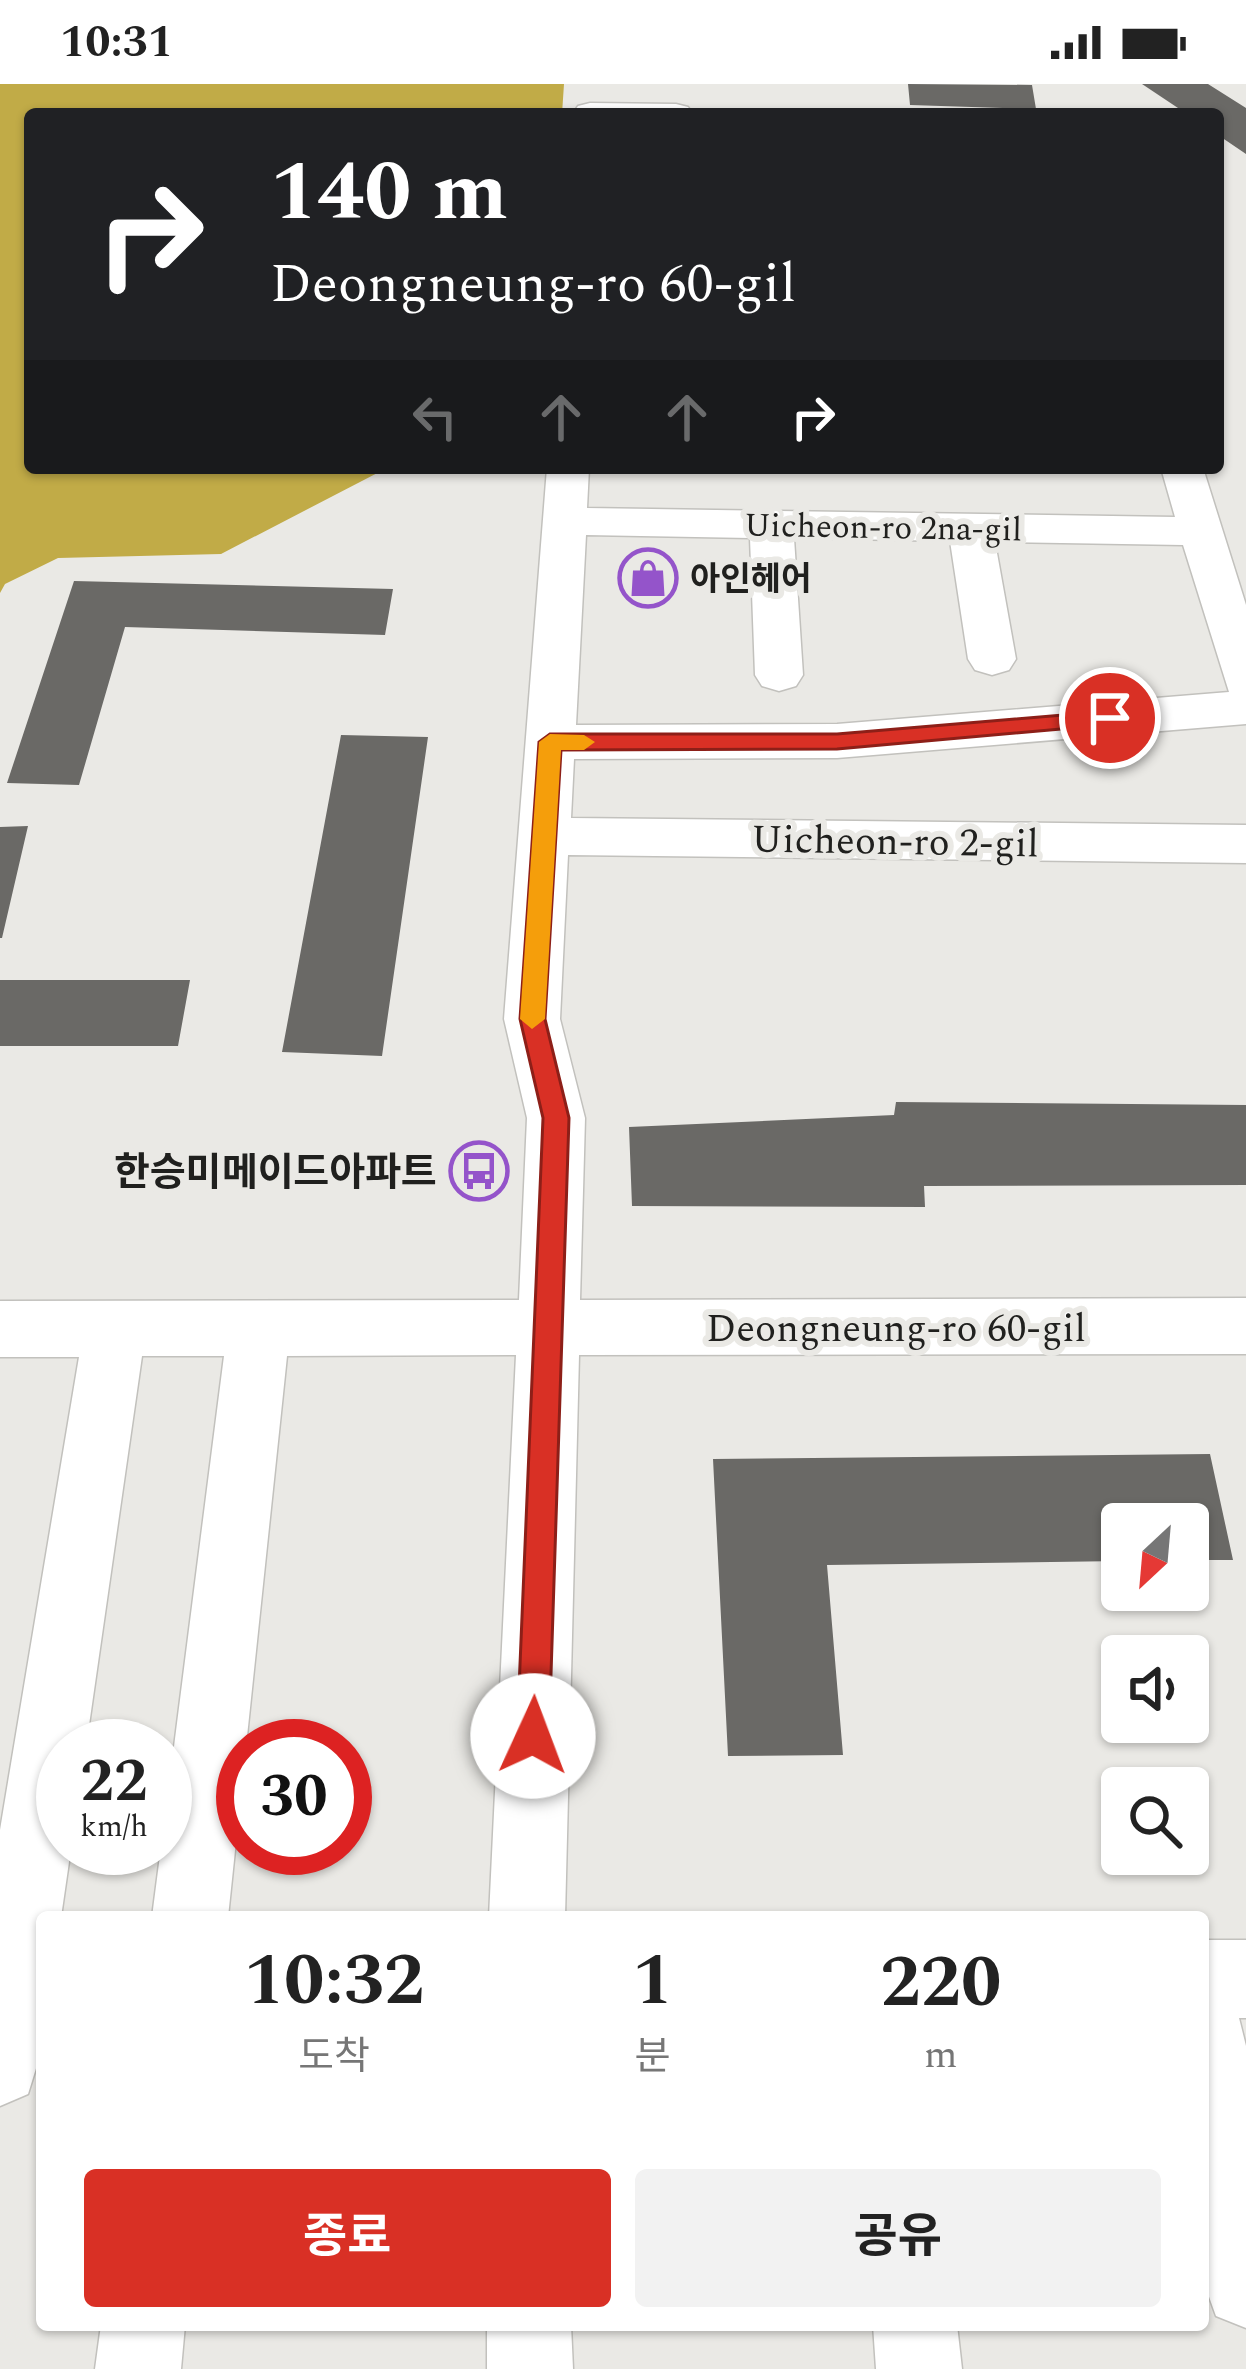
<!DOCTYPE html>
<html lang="ko">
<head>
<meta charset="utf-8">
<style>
	body { margin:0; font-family:Spectral,"Noto Sans KR",serif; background:#f2f2f2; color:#222; height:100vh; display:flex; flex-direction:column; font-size:45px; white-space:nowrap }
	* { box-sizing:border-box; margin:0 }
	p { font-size:39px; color:#767676 }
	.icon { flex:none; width:66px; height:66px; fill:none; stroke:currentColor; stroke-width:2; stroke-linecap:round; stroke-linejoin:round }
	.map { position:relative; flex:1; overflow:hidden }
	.details { position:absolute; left:36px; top:1827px; width:1173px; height:420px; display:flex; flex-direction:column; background:#fff; border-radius:12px; box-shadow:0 3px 9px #0004 }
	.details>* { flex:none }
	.hud { position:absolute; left:24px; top:24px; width:1200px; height:366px; border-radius:12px; box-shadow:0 3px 9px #0004; background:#202124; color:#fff; overflow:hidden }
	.needle { width:78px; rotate:206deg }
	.controls { position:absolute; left:1101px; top:1419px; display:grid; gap:24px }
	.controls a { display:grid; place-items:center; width:108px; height:108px; border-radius:12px; background:#fff; box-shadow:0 3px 9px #0004; font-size:60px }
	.speed { position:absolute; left:36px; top:1635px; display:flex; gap:24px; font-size:60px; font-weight:700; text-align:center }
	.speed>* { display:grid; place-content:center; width:156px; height:156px; border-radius:50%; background:#fff; box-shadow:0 3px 9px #0004; line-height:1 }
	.speed small { font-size:30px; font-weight:400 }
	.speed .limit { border:18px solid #d22; background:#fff; color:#111 }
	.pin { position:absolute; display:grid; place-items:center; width:102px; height:102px; color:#fff; margin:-51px; border:6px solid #fff; border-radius:50%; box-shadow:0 3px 12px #0007 }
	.me { position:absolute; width:132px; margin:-66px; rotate:2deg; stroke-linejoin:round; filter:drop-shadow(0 0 9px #0008) }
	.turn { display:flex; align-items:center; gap:42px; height:252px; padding:0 48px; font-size:54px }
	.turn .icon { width:156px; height:156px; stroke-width:2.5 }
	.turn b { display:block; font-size:84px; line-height:102px }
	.lanes { display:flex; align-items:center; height:114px; padding:0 48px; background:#0003; justify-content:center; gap:60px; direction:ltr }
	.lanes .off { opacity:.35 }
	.eta { display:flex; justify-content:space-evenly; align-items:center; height:204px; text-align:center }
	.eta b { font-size:72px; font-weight:700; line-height:84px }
	.button { display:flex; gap:24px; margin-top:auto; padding:24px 48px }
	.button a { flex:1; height:138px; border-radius:12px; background:#d93025; color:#fff; font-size:48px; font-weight:700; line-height:138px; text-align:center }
	.button a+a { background:#f2f2f2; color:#222 }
	.status { display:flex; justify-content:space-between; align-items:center; height:84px; padding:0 60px; background:#fff; direction:ltr }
	.status svg { height:33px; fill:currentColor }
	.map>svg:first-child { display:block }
	.forest { fill:#c1ab47 }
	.building { fill:#6a6966 }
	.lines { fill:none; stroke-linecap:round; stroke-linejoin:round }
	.minor-casing { stroke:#c2c1bd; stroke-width:3 }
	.minor { fill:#fff; fill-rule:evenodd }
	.route { fill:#d93025; stroke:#8d1f18; stroke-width:3 }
	.slow { fill:#f59e0b }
	.labels { text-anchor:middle; stroke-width:12; stroke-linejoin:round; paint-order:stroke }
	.far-street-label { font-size:33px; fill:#20201e; stroke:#eae9e5 }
	.far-poi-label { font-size:33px; font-weight:bold; fill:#20201e; stroke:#eae9e5; text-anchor:start }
	.street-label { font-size:39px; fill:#20201e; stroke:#eae9e5 }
	.poi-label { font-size:39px; font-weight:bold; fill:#20201e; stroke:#eae9e5; text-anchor:end }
</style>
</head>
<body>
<div class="status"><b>10:31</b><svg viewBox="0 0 49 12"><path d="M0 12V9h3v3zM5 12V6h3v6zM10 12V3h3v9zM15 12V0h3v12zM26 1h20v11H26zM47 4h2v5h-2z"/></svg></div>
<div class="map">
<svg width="1246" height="2285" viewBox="0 0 1246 2285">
	<rect width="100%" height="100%" fill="#eae9e5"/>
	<path class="forest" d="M 0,0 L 564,0 L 562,30 L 30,30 L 30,384 L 387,384 L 221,470 L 58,474 L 5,500 L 0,509 Z"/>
	<path class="building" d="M 908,0 L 1032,1 L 1036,25 L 910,21 Z
		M 1142,0 L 1208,0 L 1246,24 L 1246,70 L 1218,51 L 1218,30 L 1187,30 Z
		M 74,497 L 393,505 L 385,551 L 125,543 L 79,701 L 7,699 Z
		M 341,651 L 428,653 L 382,972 L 282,968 Z
		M 28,742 L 2,854 L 0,854 L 0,743 Z
		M 0,896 L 190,896 L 178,962 L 0,962 Z
		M 896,1018 L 1246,1021 L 1246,1101 L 924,1102 L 925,1123 L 632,1122 L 629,1043 L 894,1031 Z
		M 1210,1370 L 1233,1476 L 1188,1476 L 1188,1440 L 1122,1440 L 1122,1477 L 827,1481 L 843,1671 L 728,1672 L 713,1375 Z"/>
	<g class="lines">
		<defs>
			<path id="minor" d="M 590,19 L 676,20 L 688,23 L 693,30 L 573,29 L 578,22 Z
				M 547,384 L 589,384 L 587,424 L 1175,433 L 1161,384 L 1203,384 L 1246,521 L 1246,640 L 837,674 L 574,675 L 571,734 L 1246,741 L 1246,779 L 568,771 L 560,935 L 585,1034 L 580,1216 L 1246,1214 L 1246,1270 L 579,1271 L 565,1833 L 489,1833 L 516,1271 L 287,1272 L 228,1833 L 152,1833 L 161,1764 L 165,1764 L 165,1733 L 224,1272 L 142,1272 L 86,1662 L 63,1662 L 63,1764 L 71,1764 L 61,1833 L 42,1833 L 42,1965 L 28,2010 L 0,2022 L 0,1746 L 79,1273 L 0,1273 L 0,1217 L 519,1216 L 527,1034 L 504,935 ZM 586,451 L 750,454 L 755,591 L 762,602 L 779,607 L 796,602 L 803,591 L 794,454 L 950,457 L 968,575 L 975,586 L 992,591 L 1009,586 L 1016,575 L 995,458 L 1183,461 L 1229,608 L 837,640 L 576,641 Z
				M 1203,1856 L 1246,1856 L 1246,1934 L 1239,1934 L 1246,1962 L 1246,2244 L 1216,2232 L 1203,2196 Z
				M 101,2241 L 185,2241 L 181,2285 L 95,2285 Z
				M 487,2241 L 571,2241 L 573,2285 L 487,2285 Z
				M 873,2241 L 957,2241 L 962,2285 L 876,2285 Z"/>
		</defs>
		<use href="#minor" class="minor-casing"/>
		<use href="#minor" class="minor"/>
	</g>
	<path class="route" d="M 1110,627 L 1121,634 L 1117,640 L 837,665 L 561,666 L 545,935 L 569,1034 L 549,1652 L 544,1663 L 533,1668 L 521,1663 L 517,1652 L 543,1034 L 520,935 L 539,658 L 550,650 L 837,650 Z"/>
	<path class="slow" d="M 550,650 L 584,651 L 595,658 L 584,666 L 561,666 L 545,935 L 532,945 L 520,935 L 539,658 Z"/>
	<defs>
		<symbol id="shop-ring" viewBox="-11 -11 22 22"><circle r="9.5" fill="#eae9e5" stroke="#9454ca" stroke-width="1.5"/><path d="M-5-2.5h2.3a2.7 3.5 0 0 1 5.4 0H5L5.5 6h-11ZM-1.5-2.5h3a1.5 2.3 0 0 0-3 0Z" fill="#9454ca"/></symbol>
		<symbol id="bus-ring" viewBox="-11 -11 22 22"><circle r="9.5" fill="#eae9e5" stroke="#9454ca" stroke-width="1.5"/><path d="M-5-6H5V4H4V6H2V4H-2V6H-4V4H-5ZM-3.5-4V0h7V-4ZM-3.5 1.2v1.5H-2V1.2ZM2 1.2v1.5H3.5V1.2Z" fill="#9454ca"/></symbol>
	</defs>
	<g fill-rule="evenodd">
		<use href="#shop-ring" x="615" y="461" width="66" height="66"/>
		<use href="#bus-ring" x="446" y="1054" width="66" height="66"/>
	</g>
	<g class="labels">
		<g class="far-street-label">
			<text transform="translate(883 442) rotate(1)" y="12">Uicheon-ro 2na-gil</text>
		</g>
		<g class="far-poi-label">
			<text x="690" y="506">아인헤어</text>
		</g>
		<g class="street-label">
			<text transform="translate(895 756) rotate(1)" y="14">Uicheon-ro 2-gil</text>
			<text x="896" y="1257">Deongneung-ro 60-gil</text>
		</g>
		<g class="poi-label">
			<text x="437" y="1101">한승미메이드아파트</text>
		</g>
	</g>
</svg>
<div class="controls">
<a><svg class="needle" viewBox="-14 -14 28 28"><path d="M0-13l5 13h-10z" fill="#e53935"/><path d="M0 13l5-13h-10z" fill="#767676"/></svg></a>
<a><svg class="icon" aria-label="sound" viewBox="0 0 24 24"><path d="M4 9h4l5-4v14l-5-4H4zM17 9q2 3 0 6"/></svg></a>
<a><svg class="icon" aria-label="search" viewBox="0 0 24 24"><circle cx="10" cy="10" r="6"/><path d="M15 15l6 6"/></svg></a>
</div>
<div class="speed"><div>22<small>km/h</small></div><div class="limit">30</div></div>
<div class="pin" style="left:1110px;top:634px;background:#d93025"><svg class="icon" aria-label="arrive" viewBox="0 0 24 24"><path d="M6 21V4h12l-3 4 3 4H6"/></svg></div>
<svg class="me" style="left:533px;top:1652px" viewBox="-20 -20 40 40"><circle r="19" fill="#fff"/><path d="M0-13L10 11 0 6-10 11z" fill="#d93025"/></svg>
<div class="hud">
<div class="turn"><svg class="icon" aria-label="right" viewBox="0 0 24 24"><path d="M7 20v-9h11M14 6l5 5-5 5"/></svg><div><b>140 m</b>Deongneung-ro 60-gil</div></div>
<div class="lanes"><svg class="icon off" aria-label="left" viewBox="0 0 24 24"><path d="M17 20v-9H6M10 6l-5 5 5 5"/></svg><svg class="icon off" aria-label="ahead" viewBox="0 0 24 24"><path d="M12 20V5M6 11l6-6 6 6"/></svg><svg class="icon off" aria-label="ahead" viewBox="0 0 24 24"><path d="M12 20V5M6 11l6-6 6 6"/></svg><svg class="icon" aria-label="right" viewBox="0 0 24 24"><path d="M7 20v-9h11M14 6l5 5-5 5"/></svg></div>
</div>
<section class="details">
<div class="eta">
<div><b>10:32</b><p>도착</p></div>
<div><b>1</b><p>분</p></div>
<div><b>220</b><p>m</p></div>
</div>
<div class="button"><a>종료</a><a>공유</a></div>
</section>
</div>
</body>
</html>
